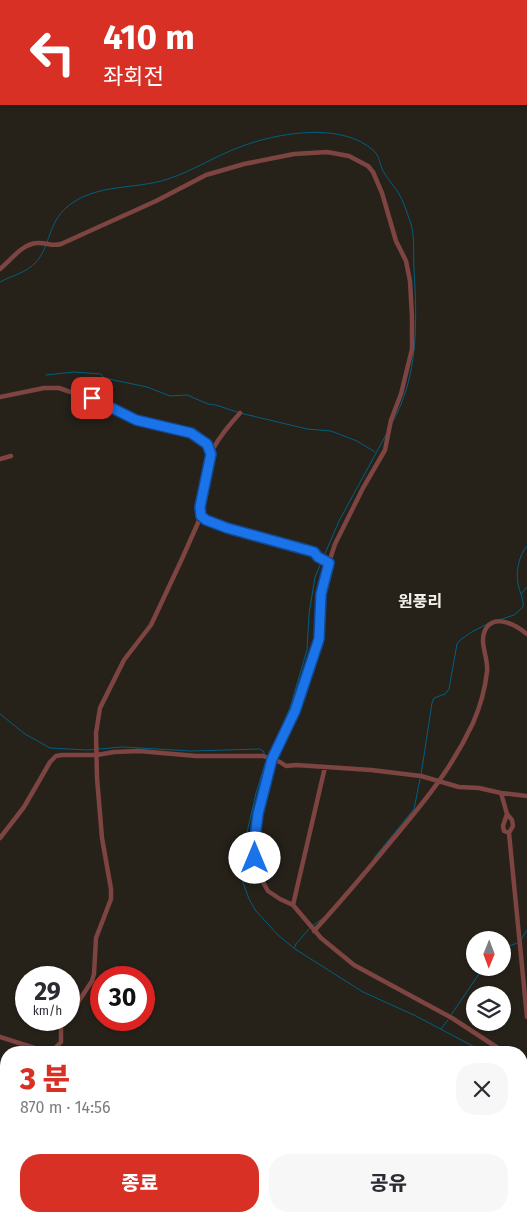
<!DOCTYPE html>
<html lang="ko">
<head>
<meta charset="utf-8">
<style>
	body { margin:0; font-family:"Fira Sans","Noto Sans KR",sans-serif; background:#f7f7f7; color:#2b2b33; height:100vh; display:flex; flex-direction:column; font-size:19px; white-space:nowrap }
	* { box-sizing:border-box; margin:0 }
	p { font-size:16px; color:#7c7c81 }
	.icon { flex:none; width:28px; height:28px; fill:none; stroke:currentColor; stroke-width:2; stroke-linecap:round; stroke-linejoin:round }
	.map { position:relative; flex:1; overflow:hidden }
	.side { position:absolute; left:0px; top:1046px; width:528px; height:176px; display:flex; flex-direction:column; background:#fff; border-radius:20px 20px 0 0; box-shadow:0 1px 4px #0004 }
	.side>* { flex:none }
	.hud { position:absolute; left:0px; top:0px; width:528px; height:105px; box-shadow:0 1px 4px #0004; background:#d93025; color:#fff; overflow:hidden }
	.needle { width:32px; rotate:181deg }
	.buttons { position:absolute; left:466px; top:931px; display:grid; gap:10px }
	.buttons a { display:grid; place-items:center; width:45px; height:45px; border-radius:50%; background:#fff; box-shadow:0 1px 4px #0004; font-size:25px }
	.speed { position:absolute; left:15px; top:966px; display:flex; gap:10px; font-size:25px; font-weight:700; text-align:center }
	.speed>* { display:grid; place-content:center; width:65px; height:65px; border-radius:50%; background:#fff; box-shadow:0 1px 4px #0004; line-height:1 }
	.speed small { font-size:12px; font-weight:400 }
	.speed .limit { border:8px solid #d22; background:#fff; color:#111 }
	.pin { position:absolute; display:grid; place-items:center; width:42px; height:42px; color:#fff; margin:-21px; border-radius:10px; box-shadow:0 2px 8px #0006 }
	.me { position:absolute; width:55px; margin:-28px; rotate:0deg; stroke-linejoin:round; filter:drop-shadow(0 0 4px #0008) }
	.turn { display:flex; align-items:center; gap:18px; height:105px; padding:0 20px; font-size:22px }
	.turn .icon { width:65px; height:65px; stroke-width:2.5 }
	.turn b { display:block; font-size:35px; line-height:42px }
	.round { display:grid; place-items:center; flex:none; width:52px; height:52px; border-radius:20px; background:#f7f7f7 }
	.head { display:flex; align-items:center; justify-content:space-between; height:85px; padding:0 20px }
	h1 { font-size:30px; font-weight:800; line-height:38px; color:#d93025 }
	.cta { display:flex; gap:10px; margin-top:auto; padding:10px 20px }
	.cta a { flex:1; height:58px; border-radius:20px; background:#d93025; color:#fff; font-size:20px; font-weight:800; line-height:58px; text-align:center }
	.cta a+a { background:#f7f7f7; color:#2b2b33 }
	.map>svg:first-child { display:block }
	.water { fill:#005f82 }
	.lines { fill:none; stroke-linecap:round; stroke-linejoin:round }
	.stream { stroke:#005f82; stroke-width:1 }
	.street { stroke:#7d4441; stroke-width:4.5 }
	.route-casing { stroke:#114b97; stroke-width:12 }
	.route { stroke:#1a73e8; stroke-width:9 }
	.labels { text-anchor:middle; stroke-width:5; stroke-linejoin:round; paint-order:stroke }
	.quarter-label { font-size:16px; font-weight:bold; fill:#f3f0eb; stroke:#26221a }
</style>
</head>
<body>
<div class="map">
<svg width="527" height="1222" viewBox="0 0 527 1222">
	<rect width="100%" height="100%" fill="#26221a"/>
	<path class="water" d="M 341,1216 L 370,1216 L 362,1222 L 333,1222 Z"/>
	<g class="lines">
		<path class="stream" d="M 0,282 C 11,276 28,272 36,262 C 50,247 48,223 67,207 C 95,183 135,190 168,179 C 193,171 215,156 240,147 C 276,133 342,121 374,151 C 380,157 379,163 383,171 C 387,178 393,185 398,192 C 404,202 407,213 411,224 C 415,238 413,255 414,269 C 417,322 419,375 392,423
			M 46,375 L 74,372 L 101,374 L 104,378 L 147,387 L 170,396 L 187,395 L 208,404 L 216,405 L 240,413 L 307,429 L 331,431 L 357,441 L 375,452
			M 387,433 L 339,521 L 315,577 L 309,614 L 307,650 L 290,708 L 265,764 L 256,793 L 243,850 L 242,880 L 249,899 L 256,911 L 278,935 L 295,949 L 363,992 L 416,1016 L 484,1052
			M 521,594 L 527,587
			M 499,620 L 514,615 L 523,607 C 524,600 521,595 519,588 C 515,575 518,556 527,546
			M 0,714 L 25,734 L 50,748 L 87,750 L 123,747 L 191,751 L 260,749 L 264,752 L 264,755
			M 421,775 L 432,703 L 434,698 L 445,694 L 449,689 L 457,644 L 459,641 L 470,633 L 489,623
			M 374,858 L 414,809 L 420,779
			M 312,926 L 325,917
			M 521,940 L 527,930
			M 295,947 L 296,944 L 309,929
			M 502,949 L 517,943
			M 451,1015 L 483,968
			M 441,1029 L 448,1020
			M 521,1080 L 527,1085"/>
		<path class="street" d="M 0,269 C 11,260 22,244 37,243 C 46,242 52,247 61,244 L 156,201 L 206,175 L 244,164 L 294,154 L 327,152 L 349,156 L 368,166 L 373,172 L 382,193 L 396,241 L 406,261 L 410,281 L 412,317 L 412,349 L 401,394 L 391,420 L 385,450 L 363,488 L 335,544 L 323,581 L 319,608 L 319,639 L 295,711 L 272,759 L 258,814 L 254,845 L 255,858 L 264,884 L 268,891 L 280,899 L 293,905 L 321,938 L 354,965 L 452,1018 L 504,1052
			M 0,397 L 44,388 L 59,388 L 100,402 L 136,420 L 191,433 L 207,444 L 211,452
			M 240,413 C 230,424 221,435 214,447 C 208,458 198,504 201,516 L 206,520 L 227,528 L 315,552 L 318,557 L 329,563
			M 0,459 L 11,456
			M 501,793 L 507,814
			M 509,833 L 504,831 L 503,826 L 507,814 L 512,820 L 513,826 L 509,833 L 527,1017
			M 0,838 L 24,807 L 50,762 L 56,756 L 62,755 L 97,755 L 114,752 L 139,751 L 196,756 L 263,756 L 280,762 L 286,766 L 296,765 L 371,770 L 421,776 L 459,787 L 479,788 L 501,793 L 527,796
			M 293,905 L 325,767
			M 314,931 C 343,899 371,866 398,833 C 428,797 453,766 473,723 C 480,707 485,689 487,672 C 489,657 477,641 487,627 C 497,614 517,626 527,634
			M 69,1016 L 92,981 L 94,974 L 96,938 L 111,899 L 111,889 L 102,838 L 97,778 L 96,733 L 100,708 L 124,660 L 151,625 L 181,561 L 201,516
			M 0,1037 L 47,1052
			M 51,1052 L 61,1042 L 61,1026 L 65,1020
			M 521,1064 L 527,1067
			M 0,1077 L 6,1073"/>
	</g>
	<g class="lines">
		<defs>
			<path id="route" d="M 92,398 L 136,420 L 191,433 L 207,444 L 211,454 L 200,507 L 201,516 L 206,520 L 227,528 L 314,552 L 318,557 L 329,563 L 321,594 L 319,639 L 295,711 L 272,759 L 258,814 L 254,845 L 255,858"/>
		</defs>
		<use href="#route" class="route-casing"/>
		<use href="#route" class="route"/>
	</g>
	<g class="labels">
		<g class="quarter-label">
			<text x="420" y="607">원풍리</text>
		</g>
	</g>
</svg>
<div class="buttons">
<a><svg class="needle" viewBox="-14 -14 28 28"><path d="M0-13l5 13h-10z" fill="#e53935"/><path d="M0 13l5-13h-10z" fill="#7c7c81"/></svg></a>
<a><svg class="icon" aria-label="layers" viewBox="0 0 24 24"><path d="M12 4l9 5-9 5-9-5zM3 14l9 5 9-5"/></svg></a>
</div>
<div class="speed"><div>29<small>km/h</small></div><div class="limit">30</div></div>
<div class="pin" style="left:92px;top:398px;background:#d93025"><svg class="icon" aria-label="arrive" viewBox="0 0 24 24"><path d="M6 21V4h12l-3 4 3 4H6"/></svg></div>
<svg class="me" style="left:255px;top:858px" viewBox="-20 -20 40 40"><circle r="19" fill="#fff"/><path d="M0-13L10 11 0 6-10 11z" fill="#1a73e8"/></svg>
<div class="hud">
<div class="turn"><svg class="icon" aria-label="left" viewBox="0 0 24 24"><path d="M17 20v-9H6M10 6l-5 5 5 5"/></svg><div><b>410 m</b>좌회전</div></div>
</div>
<section class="side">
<div class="head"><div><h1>3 분</h1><p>870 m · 14:56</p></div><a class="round"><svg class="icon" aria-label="close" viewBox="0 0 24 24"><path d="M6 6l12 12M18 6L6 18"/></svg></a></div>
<div class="cta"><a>종료</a><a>공유</a></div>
</section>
</div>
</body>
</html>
